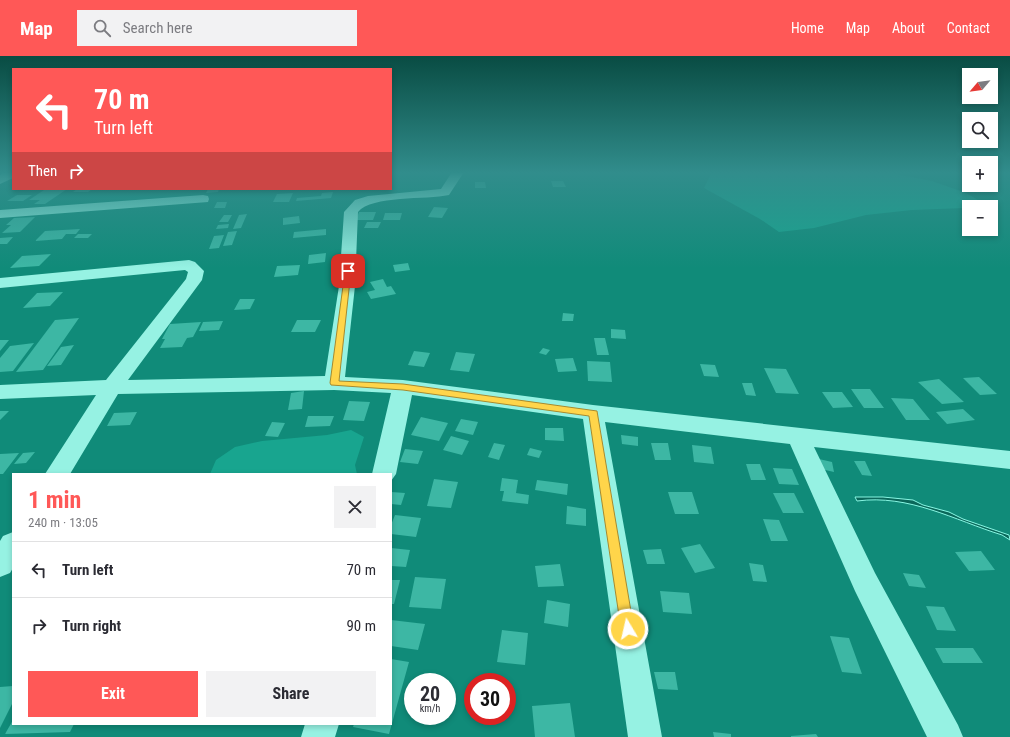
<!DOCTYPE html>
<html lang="en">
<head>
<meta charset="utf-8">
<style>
	body { margin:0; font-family:"Roboto Condensed",sans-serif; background:#f2f2f3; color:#2b2b33; height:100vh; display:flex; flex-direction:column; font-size:15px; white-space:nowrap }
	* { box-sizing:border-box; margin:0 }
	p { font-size:13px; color:#7c7c81 }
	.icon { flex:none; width:22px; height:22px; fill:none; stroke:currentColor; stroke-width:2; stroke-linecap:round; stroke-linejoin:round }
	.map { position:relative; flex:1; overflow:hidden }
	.side { position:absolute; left:12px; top:417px; width:380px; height:252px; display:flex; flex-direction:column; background:#fff; border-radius:0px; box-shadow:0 2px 6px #0003 }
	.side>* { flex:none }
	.hud { position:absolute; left:12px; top:12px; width:380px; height:122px; border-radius:0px; box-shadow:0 2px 6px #0003; background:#ff5857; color:#fff; overflow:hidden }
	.needle { width:26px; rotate:241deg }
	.fabs { position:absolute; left:962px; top:12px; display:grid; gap:8px }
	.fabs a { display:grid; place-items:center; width:36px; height:36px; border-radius:0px; background:#fff; box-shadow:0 2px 6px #0003; font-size:20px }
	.speed { position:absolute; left:404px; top:617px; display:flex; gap:8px; font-size:20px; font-weight:700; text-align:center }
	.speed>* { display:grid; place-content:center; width:52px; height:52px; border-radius:50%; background:#fff; box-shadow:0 2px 6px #0003; line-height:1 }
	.speed small { font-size:10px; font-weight:400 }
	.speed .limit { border:6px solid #d22; background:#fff; color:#111 }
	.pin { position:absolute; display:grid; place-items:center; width:34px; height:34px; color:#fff; margin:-17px; border-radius:8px; box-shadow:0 2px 6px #0006 }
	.me { position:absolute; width:44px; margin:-22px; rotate:351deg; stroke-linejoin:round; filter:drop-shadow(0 0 3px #0008) }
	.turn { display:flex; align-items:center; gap:14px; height:84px; padding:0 16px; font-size:18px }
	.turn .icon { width:52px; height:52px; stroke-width:2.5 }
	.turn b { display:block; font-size:28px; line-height:34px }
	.then { display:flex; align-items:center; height:38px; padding:0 16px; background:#0003; gap:8px; font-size:15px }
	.round { display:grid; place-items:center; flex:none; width:42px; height:42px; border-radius:0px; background:#f2f2f3 }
	.head { display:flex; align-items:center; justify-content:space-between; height:68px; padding:0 16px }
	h1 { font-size:24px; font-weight:700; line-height:30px; color:#ff5857 }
	.primary-button { display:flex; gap:8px; margin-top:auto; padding:8px 16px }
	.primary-button a { flex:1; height:46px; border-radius:0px; background:#ff5857; color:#fff; font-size:16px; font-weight:700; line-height:46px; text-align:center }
	.primary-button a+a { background:#f2f2f3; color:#2b2b33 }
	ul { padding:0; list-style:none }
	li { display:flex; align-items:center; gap:12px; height:56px; padding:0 16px; border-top:1px solid #e1e1e2 }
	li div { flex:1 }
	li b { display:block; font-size:15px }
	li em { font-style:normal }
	header { display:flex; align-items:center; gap:24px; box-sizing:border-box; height:56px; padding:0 20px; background:#ff5857; color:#fff }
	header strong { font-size:19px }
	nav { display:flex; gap:22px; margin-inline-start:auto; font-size:14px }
	.search { width:280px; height:36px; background:#f2f2f3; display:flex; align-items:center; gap:10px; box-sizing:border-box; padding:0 14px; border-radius:0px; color:#7c7c81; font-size:15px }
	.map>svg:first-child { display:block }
	.green { fill:#18a58f }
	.water { fill:#0a675a; stroke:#88f6e3 }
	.building { fill:#3db7a4 }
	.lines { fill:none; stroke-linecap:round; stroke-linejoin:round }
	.minor { fill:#96f2e3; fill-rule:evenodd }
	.route { fill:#ffd54a; stroke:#a68a30 }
</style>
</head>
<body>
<header>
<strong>Map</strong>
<div class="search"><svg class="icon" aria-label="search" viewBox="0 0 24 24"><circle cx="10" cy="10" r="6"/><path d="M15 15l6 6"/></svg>Search here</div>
<nav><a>Home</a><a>Map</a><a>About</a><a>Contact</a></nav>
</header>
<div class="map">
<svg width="1010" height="681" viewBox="0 0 1010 681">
	<rect width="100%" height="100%" fill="#108b79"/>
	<path class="green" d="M 712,116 L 885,116 L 932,125 L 966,137 L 990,151 L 912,154 L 866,159 L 814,172 L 779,176 L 760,163 L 704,132 Z
		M 351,374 L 364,381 L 355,409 L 357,418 L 210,418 L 216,404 L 235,391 L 262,385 L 327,379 Z"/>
	<path class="water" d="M 855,441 L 883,441 L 913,444 L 923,449 L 949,456 L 963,463 L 1009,479 L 1010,484 L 1002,479 C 954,464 909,438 857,445 Z"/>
	<path class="building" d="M 551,125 L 563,125 L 566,131 L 553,131 Z
		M 475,126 L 485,126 L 486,132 L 475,132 Z
		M 40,133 L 67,133 L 45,148 L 34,148 L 40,144 L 29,144 L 44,134 L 38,134 Z
		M 77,133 L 92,133 L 88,136 L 73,136 Z
		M 208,133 L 219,133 L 218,136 L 206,137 Z
		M 333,136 L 331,142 L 296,145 L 297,142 L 321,140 L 322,137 Z
		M 293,137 L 289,146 L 273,146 L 277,138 Z
		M 17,139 L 32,139 L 23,145 L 7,145 Z
		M 217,146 L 227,146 L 225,152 L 214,152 Z
		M 434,151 L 448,152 L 442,162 L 428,161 Z
		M 359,156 L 376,156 L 373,164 L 356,164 Z
		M 385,157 L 402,157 L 400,164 L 383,164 Z
		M 247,158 L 241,172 L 233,173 L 239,159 Z
		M 224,159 L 232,159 L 228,166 L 219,166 Z
		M 299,160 L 300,167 L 283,169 L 283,162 Z
		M 35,161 L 20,176 L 2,177 L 11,169 L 6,169 L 14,162 Z
		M 367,166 L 381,166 L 378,172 L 364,172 Z
		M 229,168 L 228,172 L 216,173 L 218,169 Z
		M 80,173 L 76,178 L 66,178 L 62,183 L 35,185 L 45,175 Z
		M 326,173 L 326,179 L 293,182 L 294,176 Z
		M 237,175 L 232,189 L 223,190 L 228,176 Z
		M 78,178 L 92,178 L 88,182 L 74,182 Z
		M 224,179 L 219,192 L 209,193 L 214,180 Z
		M 13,181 L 7,188 L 0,188 L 0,182 Z
		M 326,197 L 325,206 L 308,208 L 309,199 Z
		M 51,198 L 39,210 L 10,212 L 22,200 Z
		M 408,207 L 410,214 L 395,216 L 393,209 Z
		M 300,209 L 298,219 L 274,221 L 277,210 Z
		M 383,223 L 387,231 L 391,230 L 396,238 L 371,243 L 367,236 L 375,234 L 370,226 Z
		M 63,236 L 50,250 L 23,252 L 37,237 Z
		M 240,243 L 255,243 L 250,253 L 234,254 Z
		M 563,257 L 574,258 L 573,265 L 562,265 Z
		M 79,262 L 43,314 L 16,316 L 55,264 Z
		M 297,264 L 321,264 L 315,276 L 291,276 Z
		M 223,265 L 219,274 L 199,275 L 203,266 Z
		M 201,266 L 193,281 L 187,282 L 182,291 L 160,292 L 165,283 L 162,283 L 170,268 Z
		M 611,273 L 625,274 L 626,283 L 611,282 Z
		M 594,282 L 605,282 L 609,299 L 597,299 Z
		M 0,284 L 9,284 L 0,295 Z
		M 34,287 L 13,315 L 0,316 L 0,302 L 10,290 Z
		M 74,289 L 61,309 L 47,310 L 61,291 Z
		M 543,292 L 550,294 L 546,299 L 539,297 Z
		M 414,295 L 430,297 L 424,311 L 408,309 Z
		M 456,296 L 475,298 L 469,316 L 450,314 Z
		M 573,302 L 577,315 L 558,316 L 555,303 Z
		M 587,305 L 610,306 L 612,326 L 588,325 Z
		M 700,308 L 715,309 L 719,321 L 704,320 Z
		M 764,312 L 786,313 L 799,338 L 776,337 Z
		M 979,321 L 997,338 L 980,339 L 963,322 Z
		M 939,323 L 964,346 L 942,348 L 918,326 Z
		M 742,327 L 752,327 L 756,340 L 746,339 Z
		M 851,333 L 870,333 L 884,352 L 864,352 Z
		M 304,335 L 302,353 L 288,354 L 291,337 Z
		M 822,336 L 842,336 L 853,351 L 833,352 Z
		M 891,342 L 913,343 L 930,364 L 906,364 Z
		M 349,345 L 370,346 L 364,365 L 343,364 Z
		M 963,353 L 975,364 L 947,368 L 936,356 Z
		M 0,355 L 9,355 L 0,364 Z
		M 137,356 L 130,369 L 107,370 L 114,357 Z
		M 308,360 L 334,360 L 330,370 L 305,371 Z
		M 421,361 L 448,367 L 439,385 L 411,379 Z
		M 461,363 L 478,366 L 473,379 L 455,375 Z
		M 272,366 L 285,367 L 278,381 L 265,380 Z
		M 545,372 L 563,372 L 564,385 L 545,384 Z
		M 621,379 L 638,381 L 638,390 L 622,388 Z
		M 451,380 L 469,385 L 462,399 L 443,394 Z
		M 494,387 L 505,389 L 499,404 L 488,401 Z
		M 651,387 L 668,387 L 671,404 L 655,404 Z
		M 692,389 L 711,391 L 714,408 L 694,406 Z
		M 530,392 L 542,395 L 539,402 L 527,399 Z
		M 405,393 L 423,395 L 418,408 L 400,406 Z
		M 35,396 L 26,407 L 14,408 L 23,397 Z
		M 19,397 L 3,418 L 0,418 L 0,398 Z
		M 819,403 L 832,406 L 834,416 L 821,413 Z
		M 854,405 L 865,405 L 872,420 L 862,419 Z
		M 746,408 L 760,408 L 766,424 L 751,424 Z
		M 773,412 L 792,413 L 799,429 L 779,428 Z
		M 502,422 L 518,424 L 516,437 L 529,439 L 528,448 L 502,445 L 504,435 L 500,435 Z
		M 434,423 L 458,426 L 451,452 L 427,450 Z
		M 537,424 L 568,428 L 567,439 L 535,434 Z
		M 391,436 L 405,437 L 401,449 L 391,448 Z
		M 668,436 L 692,436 L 699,458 L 675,458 Z
		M 773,437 L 794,437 L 804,457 L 783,457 Z
		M 567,450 L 586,453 L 586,470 L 566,468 Z
		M 395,459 L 421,462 L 416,481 L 391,478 L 391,469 Z
		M 763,463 L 779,464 L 788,485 L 771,485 Z
		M 700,488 L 715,512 L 695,517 L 681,492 Z
		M 391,492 L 410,494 L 406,511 L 391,510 Z
		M 661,493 L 665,508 L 647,508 L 643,494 Z
		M 981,495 L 995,514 L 969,515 L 955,496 Z
		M 749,507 L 763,509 L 767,526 L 753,525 Z
		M 560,508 L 564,530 L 538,531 L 535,510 Z
		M 903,517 L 919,519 L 926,532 L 909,530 Z
		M 415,521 L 446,523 L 441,553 L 409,551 Z
		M 391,524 L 400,524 L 394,548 L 391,548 Z
		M 660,535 L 689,537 L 692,558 L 663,556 Z
		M 547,544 L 570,548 L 568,571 L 544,567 Z
		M 926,550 L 944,551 L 956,575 L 937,574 Z
		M 391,564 L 425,568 L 418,594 L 391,590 Z
		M 502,574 L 528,577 L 525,609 L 497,606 Z
		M 830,580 L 849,582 L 862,618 L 842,616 Z
		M 935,592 L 973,592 L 983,607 L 943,607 Z
		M 391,603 L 409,606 L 389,678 L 353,671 L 354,668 L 391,668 Z
		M 654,616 L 675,616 L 678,634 L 658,633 Z
		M 13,630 L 13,646 L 0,672 L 0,631 Z
		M 570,647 L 575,681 L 535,681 L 532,650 Z
		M 13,664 L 13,668 L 74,668 L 70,676 L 5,678 Z
		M 713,676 L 731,678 L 731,681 L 714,681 Z
		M 816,678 L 818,681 L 791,681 L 791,680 Z"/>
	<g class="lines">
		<path class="minor" d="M 5,116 L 13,116 L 13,122 L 0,128 L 0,119 Z
			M 452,116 L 464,116 L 449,139 C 426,144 372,139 358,156 L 355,230 L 345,321 L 403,324 L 593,349 L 1010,395 L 1010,413 L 814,391 L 875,517 L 958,669 L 963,681 L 927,681 L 855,535 L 790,388 L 605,366 L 662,681 L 628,681 L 583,363 L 412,339 L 396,418 L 391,425 L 391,418 L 372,418 L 391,337 L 334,334 L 118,338 L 70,418 L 45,418 L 96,339 L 0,343 L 0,329 L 106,324 L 186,223 L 188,216 L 185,214 L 0,232 L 0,222 L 189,204 L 195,206 L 204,215 L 202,224 L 128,324 L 325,320 L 339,230 L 344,156 L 355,144 L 368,140 L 441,133 Z
			M 203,139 L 208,140 L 209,143 L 208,146 L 0,162 L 0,154 Z
			M 13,476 L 13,512 L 10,517 L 0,521 L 0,485 L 3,480 Z
			M 305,668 L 339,668 L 335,681 L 301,681 Z"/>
	</g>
	<linearGradient id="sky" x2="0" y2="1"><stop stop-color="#094c43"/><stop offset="0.55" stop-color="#318d8c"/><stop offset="1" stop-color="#318d8c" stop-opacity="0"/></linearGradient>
	<rect width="1010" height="212" fill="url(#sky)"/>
	<path class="route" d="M 348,213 L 351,215 L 339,325 L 403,328 L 597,355 L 634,573 L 632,578 L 628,580 L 623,578 L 621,573 L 589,360 L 403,334 L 331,329 L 330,327 L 345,215 Z"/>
</svg>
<div class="fabs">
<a><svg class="needle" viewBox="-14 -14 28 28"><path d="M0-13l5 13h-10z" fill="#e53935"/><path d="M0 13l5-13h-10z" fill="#7c7c81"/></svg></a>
<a><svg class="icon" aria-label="search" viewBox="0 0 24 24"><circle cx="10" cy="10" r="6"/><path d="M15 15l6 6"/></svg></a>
<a>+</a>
<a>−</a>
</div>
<div class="speed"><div>20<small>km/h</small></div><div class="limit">30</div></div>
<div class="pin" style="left:348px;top:215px;background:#d93025"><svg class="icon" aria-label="arrive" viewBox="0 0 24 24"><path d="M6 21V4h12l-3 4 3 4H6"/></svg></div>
<svg class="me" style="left:628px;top:573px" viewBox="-20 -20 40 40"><circle r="17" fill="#ffd54a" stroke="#fff" stroke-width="3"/><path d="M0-11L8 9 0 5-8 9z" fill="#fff"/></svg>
<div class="hud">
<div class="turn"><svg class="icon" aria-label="left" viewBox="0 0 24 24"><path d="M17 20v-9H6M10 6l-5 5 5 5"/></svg><div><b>70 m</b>Turn left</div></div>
<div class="then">Then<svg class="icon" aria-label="right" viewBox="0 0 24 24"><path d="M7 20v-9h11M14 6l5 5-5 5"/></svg></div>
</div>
<section class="side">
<div class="head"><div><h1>1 min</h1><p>240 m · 13:05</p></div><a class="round"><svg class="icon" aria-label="close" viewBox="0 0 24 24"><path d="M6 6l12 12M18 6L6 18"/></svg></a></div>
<ul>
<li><svg class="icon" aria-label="left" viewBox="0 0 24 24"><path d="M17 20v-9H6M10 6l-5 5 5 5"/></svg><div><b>Turn left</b></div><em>70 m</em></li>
<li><svg class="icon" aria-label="right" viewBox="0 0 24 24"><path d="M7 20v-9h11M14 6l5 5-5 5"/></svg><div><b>Turn right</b></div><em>90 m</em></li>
</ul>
<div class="primary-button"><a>Exit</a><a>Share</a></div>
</section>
</div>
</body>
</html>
